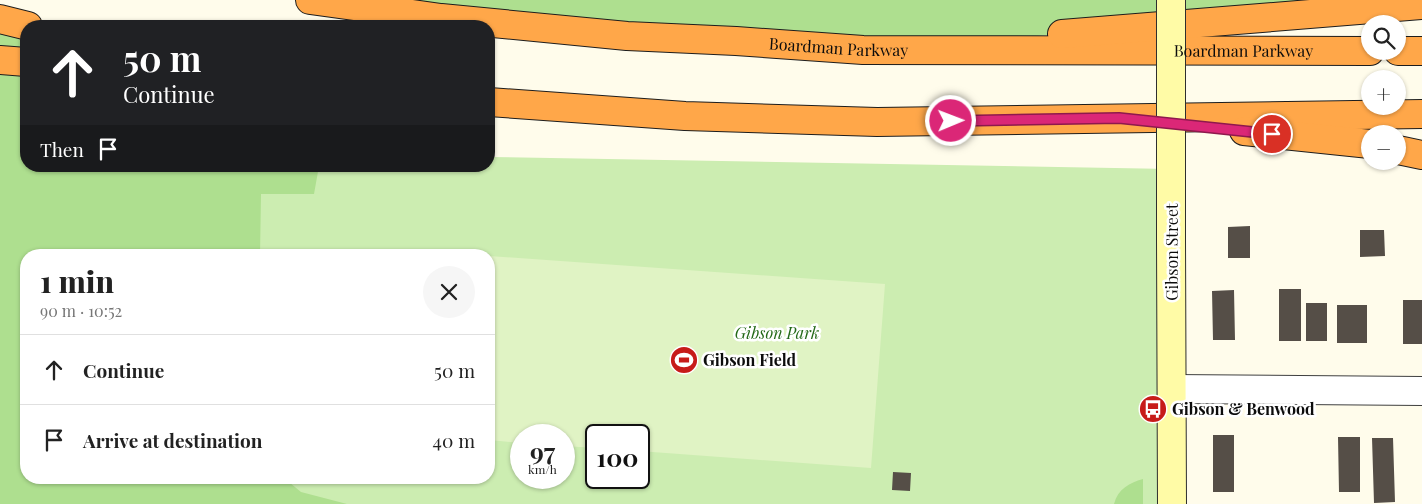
<!DOCTYPE html>
<html lang="en">
<head>
<meta charset="utf-8">
<style>
	body { margin:0; font-family:"Playfair Display",serif; background:#f6f6f6; color:#222; height:100vh; display:flex; flex-direction:column; font-size:19px; white-space:nowrap }
	* { box-sizing:border-box; margin:0 }
	p { font-size:16px; color:#767676 }
	.icon { flex:none; width:28px; height:28px; fill:none; stroke:currentColor; stroke-width:2; stroke-linecap:round; stroke-linejoin:round }
	.map { position:relative; flex:1; overflow:hidden }
	.side { position:absolute; left:20px; top:249px; width:475px; height:235px; display:flex; flex-direction:column; background:#fff; border-radius:20px; box-shadow:0 1px 4px #0004 }
	.side>* { flex:none }
	.top-card { position:absolute; left:20px; top:20px; width:475px; height:152px; border-radius:20px; box-shadow:0 1px 4px #0004; background:#202124; color:#fff; overflow:hidden }
	.tools { position:absolute; left:1361px; top:15px; display:grid; gap:10px }
	.tools a { display:grid; place-items:center; width:45px; height:45px; border-radius:50%; background:#fff; box-shadow:0 1px 4px #0004; font-size:25px }
	.speed { position:absolute; left:510px; top:424px; display:flex; gap:10px; font-size:25px; font-weight:700; text-align:center }
	.speed>* { display:grid; place-content:center; width:65px; height:65px; border-radius:50%; background:#fff; box-shadow:0 1px 4px #0004; line-height:1 }
	.speed small { font-size:12px; font-weight:400 }
	.speed .limit { border:2px solid #111; border-radius:8px; background:#fff; color:#111 }
	.pin { position:absolute; display:grid; place-items:center; width:42px; height:42px; color:#fff; margin:-21px; border:2px solid #fff; border-radius:50%; box-shadow:0 1px 5px #0007 }
	.me { position:absolute; width:55px; margin:-28px; rotate:89deg; stroke-linejoin:round; filter:drop-shadow(0 0 4px #0008) }
	.turn { display:flex; align-items:center; gap:18px; height:105px; padding:0 20px; font-size:22px }
	.turn .icon { width:65px; height:65px; stroke-width:2.5 }
	.turn b { display:block; font-size:35px; line-height:42px }
	.then { display:flex; align-items:center; height:48px; padding:0 20px; background:#0003; gap:10px; font-size:19px }
	.round { display:grid; place-items:center; flex:none; width:52px; height:52px; border-radius:26px; background:#f6f6f6 }
	.head { display:flex; align-items:center; justify-content:space-between; height:85px; padding:0 20px }
	h1 { font-size:30px; font-weight:800; line-height:38px }
	ul { padding:0; list-style:none }
	li { display:flex; align-items:center; gap:15px; height:70px; padding:0 20px; border-top:1px solid #e0e0e0 }
	li div { flex:1 }
	li b { display:block; font-size:19px }
	li em { font-style:normal }
	.map>svg:first-child { display:block }
	.green { fill:#ccedb1; fill-rule:evenodd }
	.forest { fill:#aedf8f }
	.pitch { fill:#e0f3c4 }
	.building { fill:#554e47 }
	.lines { fill:none; stroke-linecap:round; stroke-linejoin:round }
	.street-casing { stroke:#3f3f3f; stroke-width:30 }
	.secondary-casing { stroke:#2e2e2e; stroke-width:30 }
	.highway-casing { stroke:#1d1d1d; stroke-width:30 }
	.street { stroke:#fff; stroke-width:28 }
	.secondary { stroke:#fffba6; stroke-width:28 }
	.highway { stroke:#ffa749; stroke-width:28 }
	.secondary-bridge-casing { stroke:#2e2e2e; stroke-width:30; stroke-linecap:butt }
	.secondary-bridge { stroke:#fffba6; stroke-width:28 }
	.route-casing { stroke:#8e194d; stroke-width:12 }
	.route { stroke:#db2777; stroke-width:9 }
	.labels { text-anchor:middle; stroke-width:5; stroke-linejoin:round; paint-order:stroke }
	.street-label { font-size:16px; fill:#0c0c0c; stroke:#fff }
	.park-label { font-size:16px; font-style:italic; fill:#236917; stroke:#fff }
	.poi-label { font-size:16px; font-weight:bold; fill:#0c0c0c; stroke:#fff; text-anchor:start }
</style>
</head>
<body>
<div class="map">
<svg width="1422" height="504" viewBox="0 0 1422 504">
	<rect width="100%" height="100%" fill="#fffceb"/>
	<path class="green" d="M 489,157 L 1171,169 L 1172,504 L 229,504 L 228,478 L 489,478 L 489,255 L 225,255 L 224,166 L 489,166 ZM 521,435 L 564,435 L 564,478 L 521,478 ZM 596,435 L 639,435 L 639,478 L 596,478 Z"/>
	<path class="forest" d="M 310,0 L 1422,0 L 1422,5 L 863,50 Z
		M 0,19 L 26,26 L 26,166 L 319,166 L 314,194 L 261,194 L 260,255 L 26,255 L 26,478 L 284,478 L 301,492 L 347,504 L 0,504 Z
		M 1143,479 L 1143,504 L 1114,504 C 1118,489 1129,483 1143,479 Z"/>
	<path class="pitch" d="M 489,256 L 885,284 L 871,468 L 639,451 L 639,435 L 596,435 L 596,448 L 564,446 L 564,435 L 521,435 L 521,443 L 489,440 Z"/>
	<path class="building" d="M 1250,226 L 1250,258 L 1228,258 L 1228,227 Z
		M 1360,230 L 1384,230 L 1385,256 L 1360,257 Z
		M 1279,289 L 1301,289 L 1301,341 L 1279,341 Z
		M 1234,290 L 1235,340 L 1213,340 L 1212,291 Z
		M 1403,300 L 1422,300 L 1422,344 L 1403,344 Z
		M 1306,303 L 1327,303 L 1327,341 L 1306,341 Z
		M 1337,305 L 1367,305 L 1367,343 L 1337,343 Z
		M 1213,435 L 1234,435 L 1234,492 L 1213,492 Z
		M 1338,437 L 1360,437 L 1360,492 L 1339,492 Z
		M 1372,438 L 1393,438 L 1395,502 L 1374,503 Z
		M 893,472 L 911,473 L 910,491 L 892,490 Z"/>
	<g class="lines">
		<defs>
			<path id="street" d="M 1172,389 L 1422,391"/>
			<path id="secondary" d="M 1171,239 L 1172,504"/>
			<g id="highway">
				<path id="s1" d="M 310,0 L 441,18 L 627,36 L 736,41 L 863,50 L 1370,51"/>
				<path d="M 0,19 L 28,26"/>
				<path d="M 1062,34 L 1422,5"/>
				<path d="M 1398,51 L 1422,51"/>
				<path d="M 0,60 L 26,62"/>
				<path d="M 489,102 L 685,116 L 877,122 L 1422,114"/>
				<path d="M 1244,131 L 1370,144"/>
				<path d="M 1398,150 L 1422,155"/>
			</g>
		</defs>
		<use href="#street" class="street-casing"/>
		<use href="#secondary" class="secondary-casing"/>
		<use href="#highway" class="highway-casing"/>
		<use href="#street" class="street"/>
		<use href="#secondary" class="secondary"/>
		<use href="#highway" class="highway"/>
		<defs>
			<path id="secondary-bridge" d="M 1171,0 L 1171,239"/>
		</defs>
		<use href="#secondary-bridge" class="secondary-bridge-casing"/>
		<use href="#secondary-bridge" class="secondary-bridge"/>
	</g>
	<g class="lines">
		<defs>
			<path id="route" d="M 951,121 L 1119,118 L 1272,134"/>
		</defs>
		<use href="#route" class="route-casing"/>
		<use href="#route" class="route"/>
	</g>
	<defs>
		<symbol id="stadium-disc" viewBox="-11 -11 22 22"><circle r="9.5" fill="#c71b19" stroke="#fff"/><path d="M0-5a6.5 5 0 1 0 0 10a6.5 5 0 1 0 0-10ZM-3.5-1.8h7v3.6h-7Z" fill="#fff"/></symbol>
		<symbol id="bus-disc" viewBox="-11 -11 22 22"><circle r="9.5" fill="#c71b19" stroke="#fff"/><path d="M-5-6H5V4H4V6H2V4H-2V6H-4V4H-5ZM-3.5-4V0h7V-4ZM-3.5 1.2v1.5H-2V1.2ZM2 1.2v1.5H3.5V1.2Z" fill="#fff"/></symbol>
	</defs>
	<g fill-rule="evenodd">
		<use href="#stadium-disc" x="668" y="344" width="32" height="32"/>
		<use href="#bus-disc" x="1137" y="393" width="32" height="32"/>
	</g>
	<g class="labels">
		<g class="street-label">
			<text dy="6" stroke="none"><textPath href="#s1" startOffset="531">Boardman Parkway</textPath></text>
			<text dy="6" stroke="none"><textPath href="#s1" startOffset="936">Boardman Parkway</textPath></text>
			<text transform="translate(1172 252) rotate(-90)" y="6">Gibson Street</text>
		</g>
		<g class="park-label">
			<text x="777" y="339">Gibson Park</text>
		</g>
		<g class="poi-label">
			<text x="703" y="366">Gibson Field</text>
			<text x="1172" y="415">Gibson &amp; Benwood</text>
		</g>
	</g>
</svg>
<div class="tools">
<a><svg class="icon" aria-label="search" viewBox="0 0 24 24"><circle cx="10" cy="10" r="6"/><path d="M15 15l6 6"/></svg></a>
<a>+</a>
<a>−</a>
</div>
<div class="speed"><div>97<small>km/h</small></div><div class="limit">100</div></div>
<div class="pin" style="left:1272px;top:134px;background:#d93025"><svg class="icon" aria-label="arrive" viewBox="0 0 24 24"><path d="M6 21V4h12l-3 4 3 4H6"/></svg></div>
<svg class="me" style="left:951px;top:121px" viewBox="-20 -20 40 40"><circle r="17" fill="#db2777" stroke="#fff" stroke-width="3"/><path d="M0-11L8 9 0 5-8 9z" fill="#fff"/></svg>
<div class="top-card">
<div class="turn"><svg class="icon" aria-label="ahead" viewBox="0 0 24 24"><path d="M12 20V5M6 11l6-6 6 6"/></svg><div><b>50 m</b>Continue</div></div>
<div class="then">Then<svg class="icon" aria-label="arrive" viewBox="0 0 24 24"><path d="M6 21V4h12l-3 4 3 4H6"/></svg></div>
</div>
<section class="side">
<div class="head"><div><h1>1 min</h1><p>90 m · 10:52</p></div><a class="round"><svg class="icon" aria-label="close" viewBox="0 0 24 24"><path d="M6 6l12 12M18 6L6 18"/></svg></a></div>
<ul>
<li><svg class="icon" aria-label="ahead" viewBox="0 0 24 24"><path d="M12 20V5M6 11l6-6 6 6"/></svg><div><b>Continue</b></div><em>50 m</em></li>
<li><svg class="icon" aria-label="arrive" viewBox="0 0 24 24"><path d="M6 21V4h12l-3 4 3 4H6"/></svg><div><b>Arrive at destination</b></div><em>40 m</em></li>
</ul>
</section>
</div>
</body>
</html>
